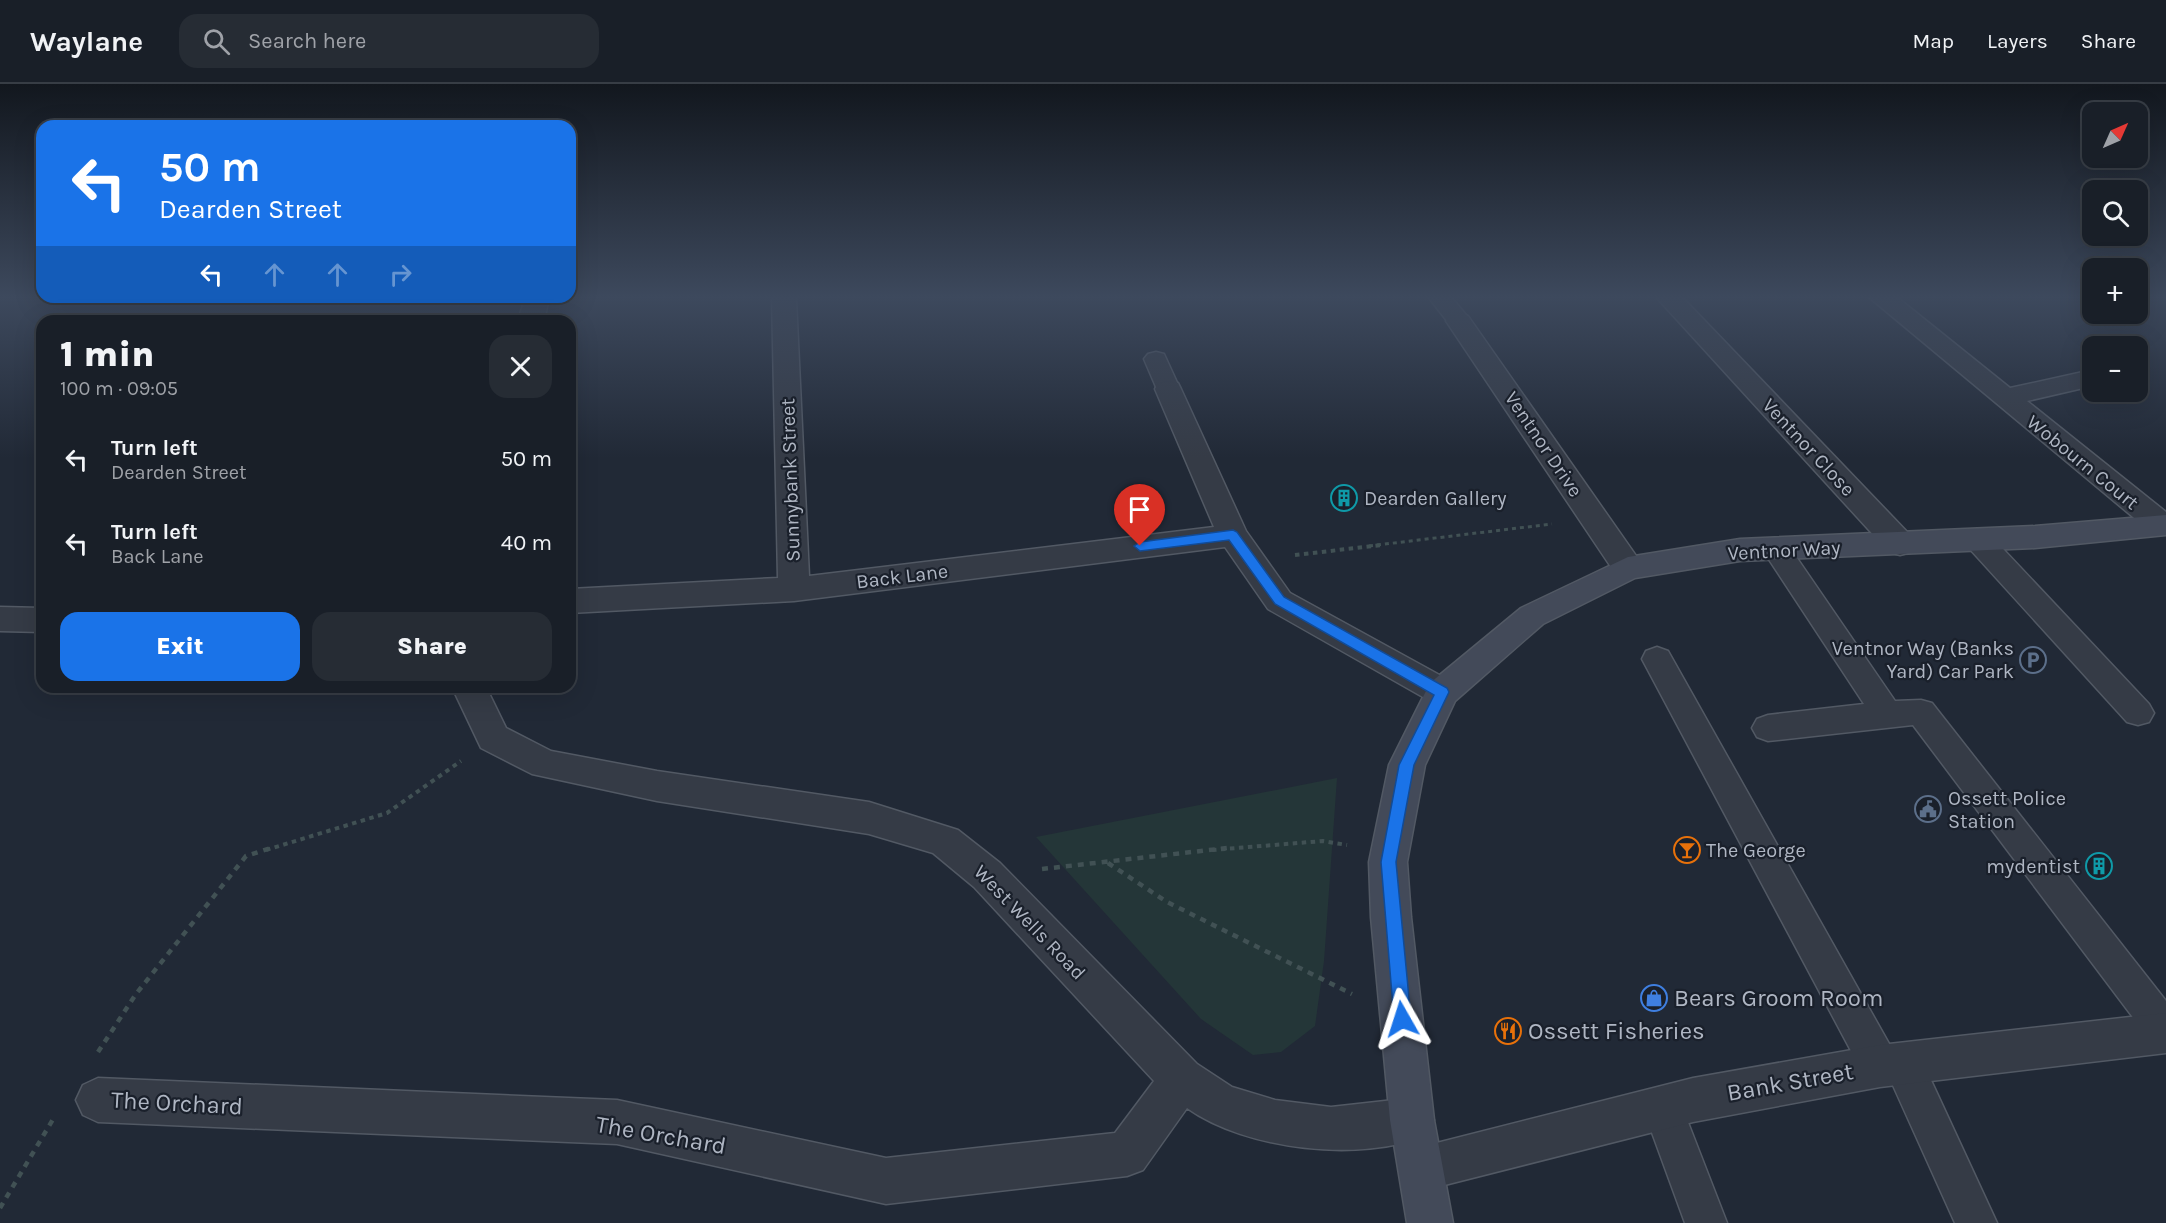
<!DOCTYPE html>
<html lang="en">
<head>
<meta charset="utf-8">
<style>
	body { margin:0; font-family:Karla,sans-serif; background:#262c34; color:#f1f3f6; height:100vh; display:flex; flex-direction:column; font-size:22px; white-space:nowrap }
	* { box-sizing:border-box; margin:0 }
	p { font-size:20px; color:#9fa2a8 }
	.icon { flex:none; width:33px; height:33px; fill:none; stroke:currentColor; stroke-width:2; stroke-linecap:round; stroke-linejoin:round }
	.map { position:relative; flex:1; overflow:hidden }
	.panel { position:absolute; left:36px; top:231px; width:540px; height:378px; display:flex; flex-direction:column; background:#191f28; border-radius:18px; box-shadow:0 6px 24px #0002,0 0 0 2px #373d45 }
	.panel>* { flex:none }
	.top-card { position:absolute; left:36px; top:36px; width:540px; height:183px; border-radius:18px; box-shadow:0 6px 24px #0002,0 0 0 2px #373d45; background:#1a73e8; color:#fff; overflow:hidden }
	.needle { width:39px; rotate:45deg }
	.tools { position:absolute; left:2082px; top:18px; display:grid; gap:12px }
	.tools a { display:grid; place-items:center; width:66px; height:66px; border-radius:12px; background:#191f28; box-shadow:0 6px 24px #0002,0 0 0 2px #373d45; font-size:30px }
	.pin { position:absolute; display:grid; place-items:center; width:51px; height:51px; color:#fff; margin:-62px -26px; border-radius:50% 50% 50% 0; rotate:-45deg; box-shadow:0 0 6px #0007 }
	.pin .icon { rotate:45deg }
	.me { position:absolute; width:66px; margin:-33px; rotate:354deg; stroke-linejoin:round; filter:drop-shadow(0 0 4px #0008) }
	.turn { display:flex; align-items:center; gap:21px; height:126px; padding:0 24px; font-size:27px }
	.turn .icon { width:78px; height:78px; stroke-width:2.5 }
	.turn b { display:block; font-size:42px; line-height:51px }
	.lanes { display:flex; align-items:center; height:57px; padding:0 24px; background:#0003; justify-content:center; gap:30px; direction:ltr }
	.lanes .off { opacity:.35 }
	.round { display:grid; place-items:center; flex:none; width:63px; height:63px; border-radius:18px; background:#262c34 }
	.overview { display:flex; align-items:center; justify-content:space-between; height:102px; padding:0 24px }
	h1 { font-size:36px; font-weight:800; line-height:45px }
	.primary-button { display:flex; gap:12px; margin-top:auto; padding:12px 24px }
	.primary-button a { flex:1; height:69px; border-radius:18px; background:#1a73e8; color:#fff; font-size:24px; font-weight:800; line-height:69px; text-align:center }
	.primary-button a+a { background:#262c34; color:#f1f3f6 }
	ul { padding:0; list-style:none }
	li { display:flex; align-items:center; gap:18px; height:84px; padding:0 24px }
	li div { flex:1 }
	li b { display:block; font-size:22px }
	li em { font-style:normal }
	header { display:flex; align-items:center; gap:36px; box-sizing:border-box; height:84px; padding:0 30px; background:#191f28; border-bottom:2px solid #373d45 }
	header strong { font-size:28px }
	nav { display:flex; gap:33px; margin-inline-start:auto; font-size:21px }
	.search { width:420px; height:54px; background:#262c34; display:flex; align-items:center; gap:15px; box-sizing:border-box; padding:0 21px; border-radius:18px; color:#9fa2a8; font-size:22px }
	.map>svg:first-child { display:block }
	.green { fill:#243638 }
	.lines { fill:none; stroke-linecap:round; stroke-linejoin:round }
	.lane-casing { stroke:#525964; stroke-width:3 }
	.street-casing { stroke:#525964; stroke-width:3 }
	.secondary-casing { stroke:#525964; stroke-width:3 }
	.path-far2 { stroke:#415154; stroke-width:3; stroke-dasharray:4 4; stroke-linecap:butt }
	.path-far1 { stroke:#415154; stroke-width:4; stroke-dasharray:4.5 4.5; stroke-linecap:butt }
	.path { stroke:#415154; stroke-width:4.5; stroke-dasharray:6 6; stroke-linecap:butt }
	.lane { fill:#353b46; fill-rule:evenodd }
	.street { fill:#353b46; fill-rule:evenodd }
	.secondary { fill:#434a59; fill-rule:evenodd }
	.route { fill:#1a73e8; stroke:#114b97; stroke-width:1.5 }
	.labels { text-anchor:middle; stroke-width:4.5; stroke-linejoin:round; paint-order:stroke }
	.street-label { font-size:20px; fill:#afb6c3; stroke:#1a202b }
	.poi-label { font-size:20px; fill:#afb6c3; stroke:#1a202b; text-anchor:start }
	.near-poi-label { font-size:24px; fill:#afb6c3; stroke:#1a202b; text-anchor:start }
	.near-street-label { font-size:24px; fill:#afb6c3; stroke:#1a202b }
</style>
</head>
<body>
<header>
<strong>Waylane</strong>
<div class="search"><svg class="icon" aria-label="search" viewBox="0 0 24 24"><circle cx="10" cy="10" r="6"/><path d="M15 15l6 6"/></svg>Search here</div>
<nav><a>Map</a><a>Layers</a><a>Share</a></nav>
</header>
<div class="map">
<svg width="2166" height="1139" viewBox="0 0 2166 1139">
	<rect width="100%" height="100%" fill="#212936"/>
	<path class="green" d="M 1337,694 L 1324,877 L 1315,942 L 1281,968 L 1253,971 L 1201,935 L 1036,753 Z"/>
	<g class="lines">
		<defs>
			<path id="lane" d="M 1429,214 L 1452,214 L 1471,237 L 1467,242 L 1451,242 Z
				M 1156,268 L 1164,270 L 1180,305 L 1177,310 L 1168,313 L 1159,310 L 1144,275 L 1148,270 Z
				M 1978,446 L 1988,449 L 2149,620 L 2154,629 L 2149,638 L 2138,641 L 2127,638 L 1968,463 L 1964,456 L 1968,449 Z
				M 1776,455 L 1786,458 L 1895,617 L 1921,616 L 1932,619 L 2166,917 L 2166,965 L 2153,960 L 1913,641 L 1768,657 L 1757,653 L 1752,644 L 1757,635 L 1768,631 L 1864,620 L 1762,465 L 1766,458 Z
				M 1657,563 L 1668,567 L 1892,965 L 1903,960 L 1917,966 L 1997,1139 L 1955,1139 L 1891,997 L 1880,1001 L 1866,995 L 1642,575 L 1646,567 Z
				M 1663,1004 L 1677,1010 L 1727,1139 L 1685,1139 L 1643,1024 L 1649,1010 Z"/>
			<path id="street" d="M 525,214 L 549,214 L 544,237 L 518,237 Z
				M 772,214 L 796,214 L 809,492 L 1214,443 L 1155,305 L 1158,299 L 1168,297 L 1178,299 L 1181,305 L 1246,447 L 1290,509 L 1454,599 L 1459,608 L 1454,617 L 1442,621 L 1430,617 L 1268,525 L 1225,463 L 794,517 L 570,529 L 570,505 L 778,494 Z
				M 1657,214 L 1683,214 L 1911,452 L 1915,460 L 1911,468 L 1900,471 L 1889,468 Z
				M 1870,214 L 1898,214 L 2010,304 L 2092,286 L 2092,302 L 2027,317 L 2166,428 L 2166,450 L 2151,448 Z
				M 1459,229 L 1468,232 L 1639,476 L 1644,484 L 1639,492 L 1628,495 L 1617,492 L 1446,237 L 1450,232 Z
				M 0,523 L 42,524 L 42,548 L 0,547 Z
				M 452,603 L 486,603 L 506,644 L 551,667 L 657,687 L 869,718 L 958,746 L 1000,779 L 1197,980 L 1232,1003 L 1275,1016 L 1331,1023 L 1412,1014 L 1427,1021 L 1434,1036 L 1427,1051 C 1361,1079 1246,1066 1187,1024 L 1143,1086 L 1127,1092 L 886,1120 L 617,1060 L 98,1038 L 83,1031 L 76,1016 L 83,1001 L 98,994 L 617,1016 L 886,1074 L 1115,1049 L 1154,997 L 974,803 L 933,769 L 869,750 L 657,717 L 532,690 L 481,664 Z
				M 2166,929 L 2166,969 L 1880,1003 L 1693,1038 L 1421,1107 L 1405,1101 L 1399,1085 L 1405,1069 L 1421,1063 L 1693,994 L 1880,961 Z"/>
			<path id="secondary" d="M 2166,431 L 2166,451 L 2035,464 L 1740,477 L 1635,494 L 1543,540 L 1455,617 L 1425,681 L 1407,778 L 1411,833 L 1434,1036 L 1453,1139 L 1407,1139 L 1390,1036 L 1371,833 L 1369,778 L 1389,681 L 1430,599 L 1521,524 L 1628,473 L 1740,455 L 2035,442 Z"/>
		</defs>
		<use href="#lane" class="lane-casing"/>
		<use href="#street" class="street-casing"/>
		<use href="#secondary" class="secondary-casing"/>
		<path class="path-far2" d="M 1369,462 L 1552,440"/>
		<path class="path-far1" d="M 1295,471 L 1382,461
			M 266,766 L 387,729 L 461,677
			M 1212,766 L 1323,757 L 1347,761"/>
		<path class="path" d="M 1108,779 L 1167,818 L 1352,910
			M 1042,785 L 1227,764
			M 98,968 L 136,910 L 246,772 L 271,764
			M 0,1124 L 55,1032"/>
		<use href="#lane" class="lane"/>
		<use href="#street" class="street"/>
		<use href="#secondary" class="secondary"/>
	</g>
	<linearGradient id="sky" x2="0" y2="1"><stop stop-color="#12171e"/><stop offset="0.57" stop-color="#3d495d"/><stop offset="1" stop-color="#3d495d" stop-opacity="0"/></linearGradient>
	<rect width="2166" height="374" fill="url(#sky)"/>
	<path class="route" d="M 1233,446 L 1237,448 L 1284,513 L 1447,604 L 1449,608 L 1414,681 L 1396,778 L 1411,935 L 1408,941 L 1402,943 L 1396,941 L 1394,935 L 1381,778 L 1399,681 L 1434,611 L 1275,520 L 1229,456 L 1140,467 L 1134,462 L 1140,458 Z"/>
	<defs>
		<symbol id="building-ring" viewBox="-11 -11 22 22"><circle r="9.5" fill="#1a202b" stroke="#0f9aa8" stroke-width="1.5"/><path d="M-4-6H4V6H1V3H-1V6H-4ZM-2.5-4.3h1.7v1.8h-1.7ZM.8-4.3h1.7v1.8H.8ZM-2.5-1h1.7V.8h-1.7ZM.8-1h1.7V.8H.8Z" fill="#0f9aa8"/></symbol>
		<symbol id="parking-ring" viewBox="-11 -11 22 22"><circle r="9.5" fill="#1a202b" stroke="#5c6f8a" stroke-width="1.5"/><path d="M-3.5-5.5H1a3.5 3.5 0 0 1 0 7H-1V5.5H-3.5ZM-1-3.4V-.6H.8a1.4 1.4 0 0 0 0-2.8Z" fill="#5c6f8a"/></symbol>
		<symbol id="civic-ring" viewBox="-11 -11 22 22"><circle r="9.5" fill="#1a202b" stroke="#5c6f8a" stroke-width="1.5"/><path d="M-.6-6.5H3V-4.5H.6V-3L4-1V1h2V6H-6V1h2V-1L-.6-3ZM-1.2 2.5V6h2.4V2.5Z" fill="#5c6f8a"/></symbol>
		<symbol id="bar-ring" viewBox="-11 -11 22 22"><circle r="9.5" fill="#1a202b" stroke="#e8710a" stroke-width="1.5"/><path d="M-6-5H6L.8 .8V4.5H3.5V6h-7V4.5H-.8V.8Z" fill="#e8710a"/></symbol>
		<symbol id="shop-ring" viewBox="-11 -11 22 22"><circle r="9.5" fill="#1a202b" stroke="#3f7fe0" stroke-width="1.5"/><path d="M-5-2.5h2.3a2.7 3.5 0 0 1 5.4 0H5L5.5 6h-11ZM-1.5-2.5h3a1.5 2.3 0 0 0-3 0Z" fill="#3f7fe0"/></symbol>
		<symbol id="restaurant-ring" viewBox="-11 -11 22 22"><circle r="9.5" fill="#1a202b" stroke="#e8710a" stroke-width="1.5"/><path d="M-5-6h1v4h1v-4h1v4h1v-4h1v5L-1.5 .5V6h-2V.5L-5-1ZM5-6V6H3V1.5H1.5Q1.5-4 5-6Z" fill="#e8710a"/></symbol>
	</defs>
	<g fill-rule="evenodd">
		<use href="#building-ring" x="1329" y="399" width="30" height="30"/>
		<use href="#parking-ring" x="2018" y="561" width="30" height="30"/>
		<use href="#civic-ring" x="1913" y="710" width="30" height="30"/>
		<use href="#bar-ring" x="1672" y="751" width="30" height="30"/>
		<use href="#building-ring" x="2084" y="767" width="30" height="30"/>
		<use href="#shop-ring" x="1639" y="899" width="30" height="30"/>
		<use href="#restaurant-ring" x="1493" y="932" width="30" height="30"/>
	</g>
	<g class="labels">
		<g class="street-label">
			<text transform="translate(1544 360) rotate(56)" y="7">Ventnor Drive</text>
			<text transform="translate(1809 363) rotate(47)" y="7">Ventnor Close</text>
			<text transform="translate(2083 378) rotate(39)" y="7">Wobourn Court</text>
			<text transform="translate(790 396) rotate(-92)" y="7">Sunnybank Street</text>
			<text transform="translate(1784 466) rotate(-3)" y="7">Ventnor Way</text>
			<text transform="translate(902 492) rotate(-7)" y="7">Back Lane</text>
			<text transform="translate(1030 838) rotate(46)" y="7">West Wells Road</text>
		</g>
		<g class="poi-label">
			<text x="1364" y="421">Dearden Gallery</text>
			<text x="2014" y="571" text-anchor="end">Ventnor Way (Banks<tspan x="2014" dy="23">Yard) Car Park</tspan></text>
			<text x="1948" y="721">Ossett Police<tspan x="1948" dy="23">Station</tspan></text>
			<text x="1706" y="773">The George</text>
			<text x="2080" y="789" text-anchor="end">mydentist</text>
		</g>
		<g class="near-poi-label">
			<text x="1674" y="922">Bears Groom Room</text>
			<text x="1528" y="955">Ossett Fisheries</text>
		</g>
		<g class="near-street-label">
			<text transform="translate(1790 998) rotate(-10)" y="8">Bank Street</text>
			<text transform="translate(177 1019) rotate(3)" y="8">The Orchard</text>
			<text transform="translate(661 1051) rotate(10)" y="8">The Orchard</text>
		</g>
	</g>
</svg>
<div class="tools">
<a><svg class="needle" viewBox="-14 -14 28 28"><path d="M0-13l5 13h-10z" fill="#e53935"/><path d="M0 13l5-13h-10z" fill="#9fa2a8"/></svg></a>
<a><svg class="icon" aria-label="search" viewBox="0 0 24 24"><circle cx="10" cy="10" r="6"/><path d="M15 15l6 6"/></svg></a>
<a>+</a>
<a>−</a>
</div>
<div class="pin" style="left:1140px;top:462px;background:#d93025"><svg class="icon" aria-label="arrive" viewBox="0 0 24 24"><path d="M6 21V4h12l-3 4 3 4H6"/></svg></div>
<svg class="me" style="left:1402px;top:935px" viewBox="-20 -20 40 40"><path d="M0-17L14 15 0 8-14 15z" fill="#1a73e8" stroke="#fff" stroke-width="4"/></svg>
<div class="top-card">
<div class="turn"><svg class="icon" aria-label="left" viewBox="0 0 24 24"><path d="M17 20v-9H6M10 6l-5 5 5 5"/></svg><div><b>50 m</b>Dearden Street</div></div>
<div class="lanes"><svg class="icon" aria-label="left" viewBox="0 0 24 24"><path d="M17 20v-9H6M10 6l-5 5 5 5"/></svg><svg class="icon off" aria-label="ahead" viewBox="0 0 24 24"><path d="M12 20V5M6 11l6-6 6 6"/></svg><svg class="icon off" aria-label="ahead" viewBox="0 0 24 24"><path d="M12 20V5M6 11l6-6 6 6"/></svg><svg class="icon off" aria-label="right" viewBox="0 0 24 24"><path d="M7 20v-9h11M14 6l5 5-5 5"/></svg></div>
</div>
<section class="panel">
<div class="overview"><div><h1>1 min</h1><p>100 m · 09:05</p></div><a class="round"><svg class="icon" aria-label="close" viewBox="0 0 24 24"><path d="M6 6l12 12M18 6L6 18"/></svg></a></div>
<ul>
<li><svg class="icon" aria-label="left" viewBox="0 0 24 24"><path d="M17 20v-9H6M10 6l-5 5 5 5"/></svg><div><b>Turn left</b><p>Dearden Street</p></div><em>50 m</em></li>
<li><svg class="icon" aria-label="left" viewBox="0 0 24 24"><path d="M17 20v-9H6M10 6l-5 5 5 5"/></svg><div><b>Turn left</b><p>Back Lane</p></div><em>40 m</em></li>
</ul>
<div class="primary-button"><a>Exit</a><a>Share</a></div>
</section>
</div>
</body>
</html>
